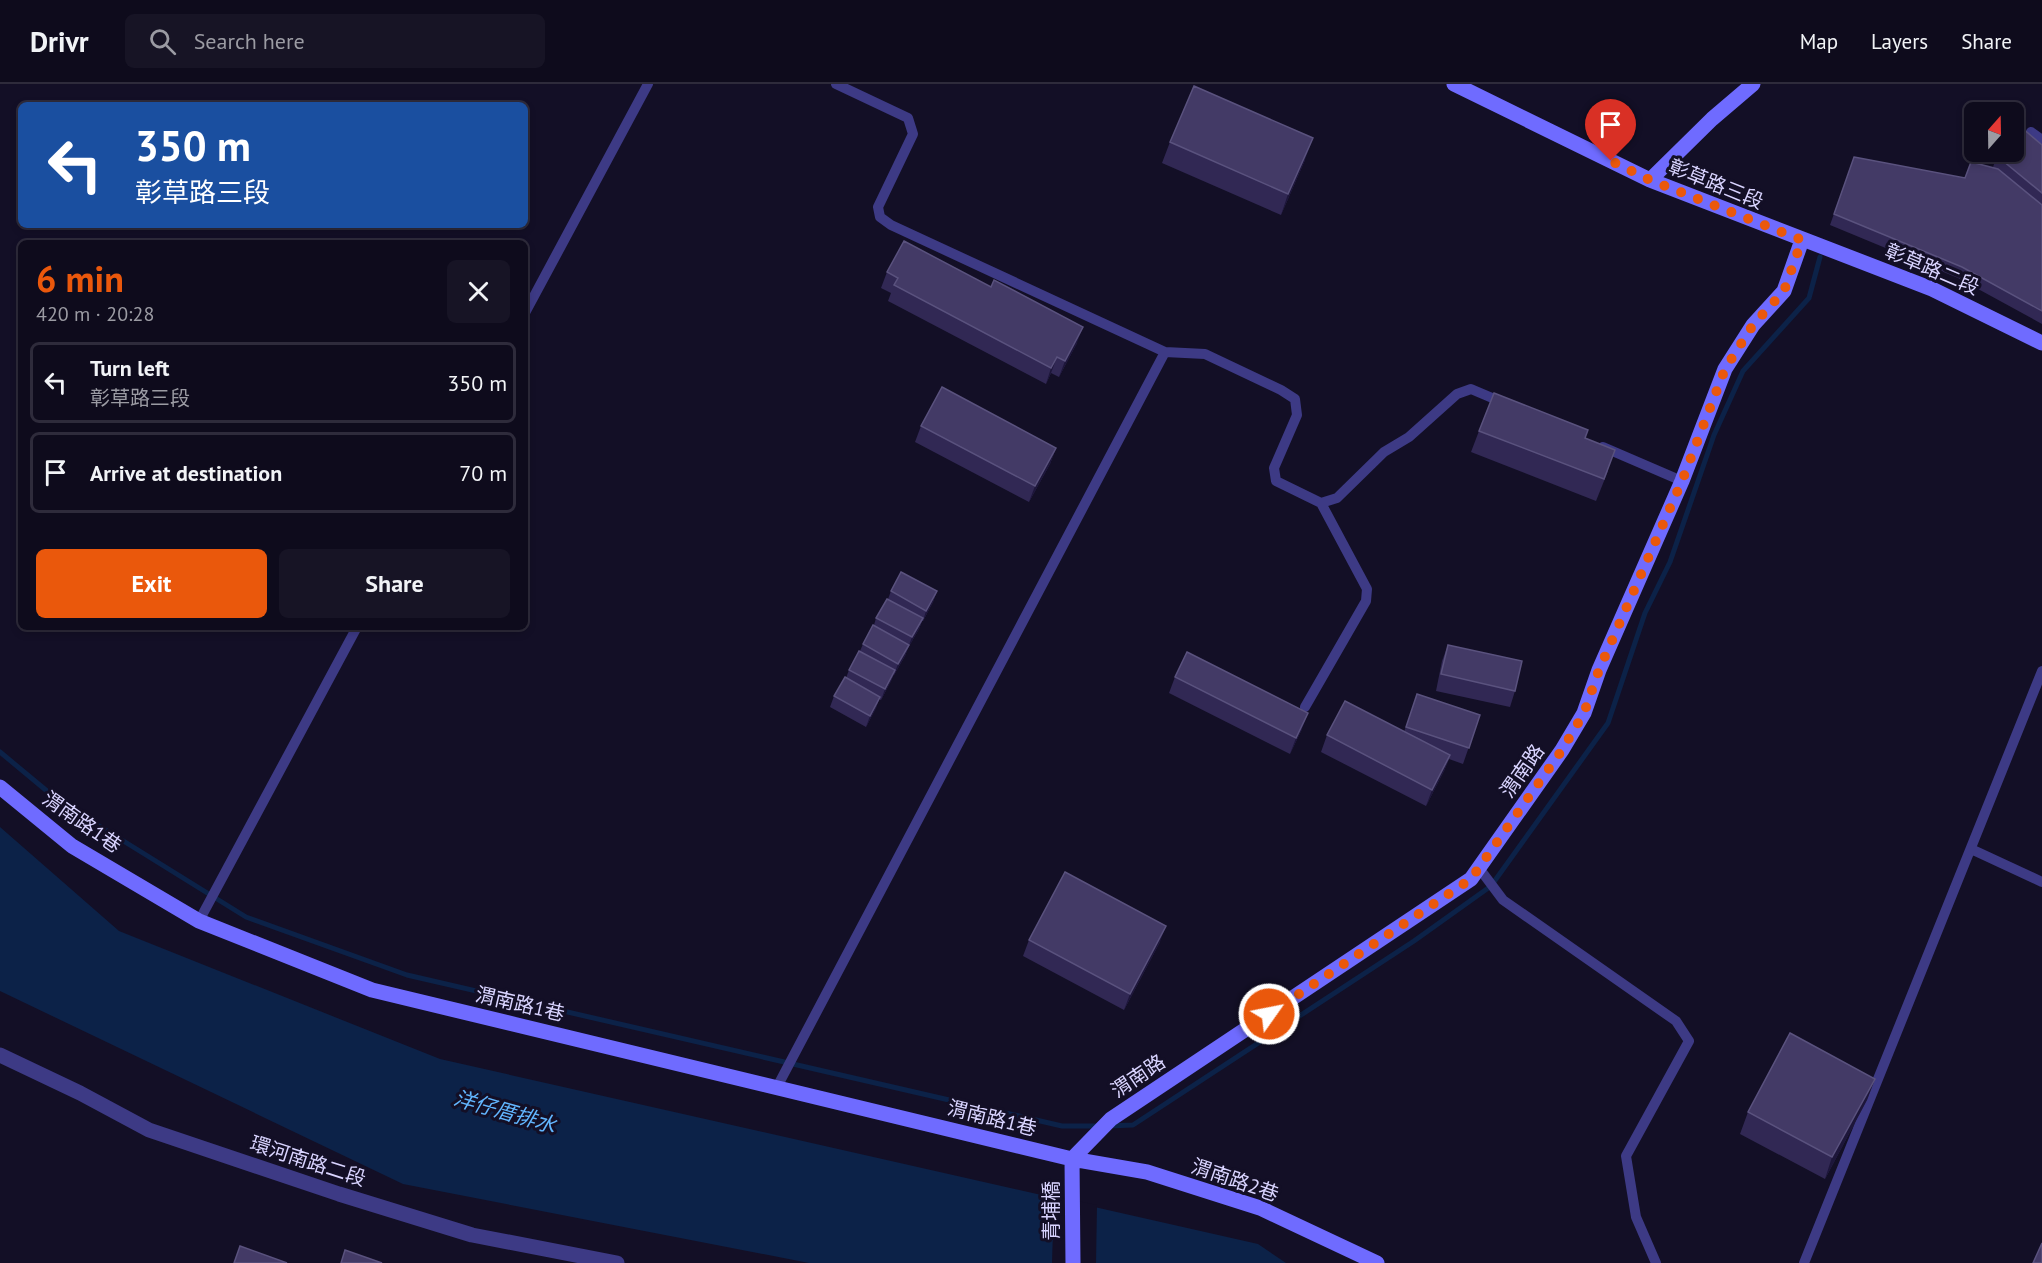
<!DOCTYPE html>
<html lang="en">
<head>
<meta charset="utf-8">
<style>
	body { margin:0; font-family:"PT Sans","Noto Sans TC",sans-serif; background:#171425; color:#f1f3f6; height:100vh; display:flex; flex-direction:column; font-size:22px; white-space:nowrap }
	* { box-sizing:border-box; margin:0 }
	p { font-size:20px; color:#9b9ba3 }
	.icon { flex:none; width:33px; height:33px; fill:none; stroke:currentColor; stroke-width:2; stroke-linecap:round; stroke-linejoin:round }
	.map { position:relative; flex:1; overflow:hidden }
	.side { position:absolute; left:18px; top:156px; width:510px; height:390px; display:flex; flex-direction:column; background:#0e0b1c; border-radius:9px; box-shadow:0 3px 9px #0003,0 0 0 2px #2e2b3b }
	.side>* { flex:none }
	.hud { position:absolute; left:18px; top:18px; width:510px; height:126px; border-radius:9px; box-shadow:0 3px 9px #0003,0 0 0 2px #2e2b3b; background:#1a4fa0; color:#fff; overflow:hidden }
	.needle { width:39px; rotate:20deg }
	.fabs { position:absolute; left:1964px; top:18px; display:grid; gap:12px }
	.fabs a { display:grid; place-items:center; width:60px; height:60px; border-radius:9px; background:#0e0b1c; box-shadow:0 3px 9px #0003,0 0 0 2px #2e2b3b; font-size:30px }
	.pin { position:absolute; display:grid; place-items:center; width:51px; height:51px; color:#fff; margin:-62px -26px; border-radius:50% 50% 50% 0; rotate:-45deg; box-shadow:0 0 6px #0007 }
	.pin .icon { rotate:45deg }
	.me { position:absolute; width:66px; margin:-33px; rotate:57deg; stroke-linejoin:round; filter:drop-shadow(0 0 4px #0008) }
	.turn { display:flex; align-items:center; gap:21px; height:126px; padding:0 18px; font-size:27px }
	.turn .icon { width:78px; height:78px; stroke-width:2.5 }
	.turn b { display:block; font-size:42px; line-height:51px }
	.round { display:grid; place-items:center; flex:none; width:63px; height:63px; border-radius:9px; background:#171425 }
	.head { display:flex; align-items:center; justify-content:space-between; height:102px; padding:0 18px }
	h1 { font-size:36px; font-weight:700; line-height:45px; color:#ea580c }
	.button { display:flex; gap:12px; margin-top:auto; padding:12px 18px }
	.button a { flex:1; height:69px; border-radius:9px; background:#ea580c; color:#fff; font-size:24px; font-weight:700; line-height:69px; text-align:center }
	.button a+a { background:#171425; color:#f1f3f6 }
	ul { padding:0; list-style:none }
	li { display:flex; align-items:center; gap:18px; height:81px; margin:0 12px 9px; padding:0 6px; border:3px solid #2e2b3b; border-radius:9px }
	li div { flex:1 }
	li b { display:block; font-size:22px }
	li em { font-style:normal }
	header { display:flex; align-items:center; gap:36px; box-sizing:border-box; height:84px; padding:0 30px; background:#0e0b1c; border-bottom:2px solid #2e2b3b }
	header strong { font-size:28px }
	nav { display:flex; gap:33px; margin-inline-start:auto; font-size:21px }
	.search { width:420px; height:54px; background:#171425; display:flex; align-items:center; gap:15px; box-sizing:border-box; padding:0 21px; border-radius:9px; color:#9b9ba3; font-size:22px }
	.map>svg:first-child { display:block }
	.water { fill:#0c2248 }
	.pier { fill:#130f26 }
	.lines { fill:none; stroke-linecap:round; stroke-linejoin:round }
	.stream { stroke:#0c2248; stroke-width:5 }
	.lane { stroke:#3d3a85; stroke-width:10 }
	.street { stroke:#3d3a85; stroke-width:15 }
	.secondary { stroke:#6f6bff; stroke-width:15 }
	.wall { fill:#312854 }
	.shaded-wall { fill:#1d163a }
	.building { fill:#433a66; stroke:#5a527e; stroke-width:1.5 }
	.route { stroke:#ea580c; stroke-width:10; stroke-dasharray:0 18 }
	.labels { text-anchor:middle; stroke-width:6; stroke-linejoin:round; paint-order:stroke }
	.street-label { font-size:20px; fill:#d9d4ff; stroke:#130f26 }
	.water-label { font-size:21px; font-style:italic; fill:#62b6ff; stroke:#130f26 }
</style>
</head>
<body>
<header>
<strong>Drivr</strong>
<div class="search"><svg class="icon" aria-label="search" viewBox="0 0 24 24"><circle cx="10" cy="10" r="6"/><path d="M15 15l6 6"/></svg>Search here</div>
<nav><a>Map</a><a>Layers</a><a>Share</a></nav>
</header>
<div class="map">
<svg width="2042" height="1179" viewBox="0 0 2042 1179">
	<rect width="100%" height="100%" fill="#130f26"/>
	<path class="water" d="M 0,743 L 119,847 L 440,975 L 1258,1160 L 1286,1179 L 809,1179 L 403,1100 L 0,907 Z"/>
	<path class="pier" d="M 1054,1112 L 1097,1121 L 1096,1179 L 1052,1179 Z"/>
	<g class="lines">
		<path class="stream" d="M 0,668 L 59,717 L 246,833 L 407,891 L 1062,1042 L 1099,1042
			M 1108,1042 L 1133,1041 L 1414,857 L 1491,802 L 1608,639 L 1645,529 L 1670,478 L 1714,351 L 1743,287 L 1809,214 L 1820,173"/>
		<path class="lane" d="M 836,0 L 908,34 L 913,50 L 878,123 L 880,133 L 891,141 L 1165,268 L 1205,270 L 1281,306 L 1295,315 L 1297,331 L 1274,384 L 1276,397 L 1321,419 L 1337,414 L 1384,368 L 1409,353 L 1457,310 L 1471,305 L 1504,319
			M 2031,48 L 2042,56
			M 525,229 L 648,0
			M 1603,363 L 1682,397
			M 1305,623 L 1366,517 L 1367,505 L 1321,419
			M 1971,765 L 2042,798
			M 1479,784 L 1503,816 L 1676,937 L 1689,957 L 1626,1072 L 1636,1133 L 1656,1179
			M 199,837 L 357,543
			M 777,1003 L 1165,268
			M 1804,1179 L 2042,587"/>
		<path class="street" d="M 0,971 L 80,1009 L 149,1046 L 339,1110 L 472,1151 L 617,1179"/>
		<path class="secondary" d="M 1454,0 L 1650,96 L 1932,205 L 2042,259
			M 1650,96 L 1712,35 L 1753,0
			M 0,703 L 72,762 L 199,837 L 372,906 L 1072,1075 L 1147,1088 L 1260,1124 L 1377,1179
			M 1072,1075 L 1111,1035 L 1471,795 L 1562,666 L 1584,629 L 1599,586 L 1682,397 L 1725,285 L 1753,241 L 1784,207 L 1802,156
			M 1072,1075 L 1073,1179"/>
	</g>
	<path class="wall" d="M 1170,58 L 1305,76 L 1281,131 L 1162,79 Z
		M 2042,61 L 2042,240 L 1958,194 L 1830,141 L 1854,73 L 1965,94 L 1994,84 L 1993,83 L 1997,72 Z
		M 887,188 L 1077,259 L 1059,293 L 1051,289 L 1046,300 L 888,217 L 891,209 L 881,204 Z
		M 921,342 L 1056,364 L 1050,380 L 1029,418 L 915,358 Z
		M 1479,347 L 1608,387 L 1596,417 L 1471,368 Z
		M 891,507 L 937,507 L 933,518 L 923,537 L 922,537 L 919,545 L 908,564 L 905,572 L 894,591 L 894,590 L 891,597 L 881,616 L 879,615 L 876,624 L 866,643 L 830,623 L 834,612 L 846,594 L 849,586 L 860,567 L 863,560 L 874,541 L 876,534 L 888,515 Z
		M 1448,561 L 1515,607 L 1510,623 L 1436,607 L 1442,577 Z
		M 1175,593 L 1302,645 L 1290,670 L 1169,609 Z
		M 1417,610 L 1480,631 L 1463,680 L 1449,675 L 1444,687 L 1426,722 L 1321,668 L 1327,651 L 1404,648 Z
		M 1029,856 L 1160,858 L 1124,926 L 1023,872 Z
		M 1875,995 L 1867,1016 L 1825,1095 L 1740,1050 L 1748,1028 Z"/>
	<path class="shaded-wall" d="M 1313,54 L 1305,76 L 1281,131 L 1288,110 Z
		M 1083,243 L 1077,259 L 1059,293 L 1065,277 Z
		M 1057,273 L 1051,289 L 1046,300 L 1051,284 Z
		M 1056,364 L 1050,380 L 1029,418 L 1035,402 Z
		M 937,507 L 933,518 L 923,537 L 926,527 Z
		M 923,534 L 919,545 L 908,564 L 912,553 Z
		M 909,561 L 905,572 L 894,591 L 898,580 Z
		M 895,586 L 891,597 L 881,616 L 885,605 Z
		M 880,613 L 876,624 L 866,643 L 870,632 Z
		M 1308,629 L 1302,645 L 1290,670 L 1296,654 Z
		M 1450,671 L 1444,687 L 1426,722 L 1432,706 Z
		M 1166,842 L 1160,858 L 1124,926 L 1130,910 Z
		M 1875,995 L 1867,1016 L 1825,1095 L 1832,1073 Z"/>
	<path class="building" d="M 1194,2 L 1313,54 L 1288,110 L 1170,58 Z
		M 2021,43 L 2042,61 L 2042,109 L 1997,72 L 2001,68 L 2013,68 L 2013,53 Z
		M 1854,73 L 1965,94 L 1971,78 L 1998,85 L 2042,121 L 2042,227 L 1962,183 L 1834,130 Z
		M 904,157 L 991,203 L 994,196 L 1083,243 L 1065,277 L 1057,273 L 1051,284 L 894,201 L 898,194 L 887,188 Z
		M 942,303 L 1056,364 L 1035,402 L 921,342 Z
		M 1494,309 L 1588,346 L 1585,354 L 1615,366 L 1604,395 L 1479,347 Z
		M 901,488 L 937,507 L 926,527 L 891,507 Z
		M 887,515 L 923,534 L 912,553 L 876,534 Z
		M 873,541 L 909,561 L 898,580 L 863,560 Z
		M 1448,561 L 1522,577 L 1515,607 L 1441,590 Z
		M 859,567 L 895,586 L 885,605 L 849,586 Z
		M 1187,568 L 1308,629 L 1296,654 L 1175,593 Z
		M 845,593 L 880,613 L 870,632 L 834,612 Z
		M 1417,610 L 1480,631 L 1469,664 L 1406,643 Z
		M 1345,617 L 1450,671 L 1432,706 L 1327,651 Z
		M 1065,788 L 1166,842 L 1130,910 L 1029,856 Z
		M 1790,949 L 1875,995 L 1832,1073 L 1748,1028 Z
		M 2042,1159 L 2042,1179 L 2033,1179 Z
		M 240,1162 L 287,1179 L 234,1179 Z
		M 345,1166 L 382,1179 L 341,1179 Z"/>
	<g class="lines">
		<path class="route" d="M 1269,930 L 1471,795 L 1562,666 L 1584,629 L 1599,586 L 1682,397 L 1725,285 L 1753,241 L 1784,207 L 1802,156 L 1650,96 L 1611,77"/>
	</g>
	<g class="labels">
		<g class="street-label">
			<text transform="translate(1716 100) rotate(22)" y="7">彰草路三段</text>
			<text transform="translate(1932 185) rotate(23)" y="7">彰草路二段</text>
			<text transform="translate(1522 687) rotate(-55)" y="7">渭南路</text>
			<text transform="translate(82 738) rotate(35)" y="7">渭南路1巷</text>
			<text transform="translate(520 920) rotate(13)" y="7">渭南路1巷</text>
			<text transform="translate(1138 992) rotate(-34)" y="7">渭南路</text>
			<text transform="translate(992 1034) rotate(14)" y="7">渭南路1巷</text>
			<text transform="translate(308 1077) rotate(18)" y="7">環河南路二段</text>
			<text transform="translate(1235 1096) rotate(19)" y="7">渭南路2巷</text>
			<text transform="translate(1051 1127) rotate(-90)" y="7">青埔橋</text>
		</g>
		<g class="water-label">
			<text transform="translate(505 1028) rotate(16)" y="7">洋仔厝排水</text>
		</g>
	</g>
</svg>
<div class="fabs">
<a><svg class="needle" viewBox="-14 -14 28 28"><path d="M0-13l5 13h-10z" fill="#e53935"/><path d="M0 13l5-13h-10z" fill="#9b9ba3"/></svg></a>
</div>
<div class="pin" style="left:1611px;top:77px;background:#d93025"><svg class="icon" aria-label="arrive" viewBox="0 0 24 24"><path d="M6 21V4h12l-3 4 3 4H6"/></svg></div>
<svg class="me" style="left:1269px;top:930px" viewBox="-20 -20 40 40"><circle r="17" fill="#ea580c" stroke="#fff" stroke-width="3"/><path d="M0-11L8 9 0 5-8 9z" fill="#fff"/></svg>
<div class="hud">
<div class="turn"><svg class="icon" aria-label="left" viewBox="0 0 24 24"><path d="M17 20v-9H6M10 6l-5 5 5 5"/></svg><div><b>350 m</b>彰草路三段</div></div>
</div>
<section class="side">
<div class="head"><div><h1>6 min</h1><p>420 m · 20:28</p></div><a class="round"><svg class="icon" aria-label="close" viewBox="0 0 24 24"><path d="M6 6l12 12M18 6L6 18"/></svg></a></div>
<ul>
<li><svg class="icon" aria-label="left" viewBox="0 0 24 24"><path d="M17 20v-9H6M10 6l-5 5 5 5"/></svg><div><b>Turn left</b><p>彰草路三段</p></div><em>350 m</em></li>
<li><svg class="icon" aria-label="arrive" viewBox="0 0 24 24"><path d="M6 21V4h12l-3 4 3 4H6"/></svg><div><b>Arrive at destination</b></div><em>70 m</em></li>
</ul>
<div class="button"><a>Exit</a><a>Share</a></div>
</section>
</div>
</body>
</html>
